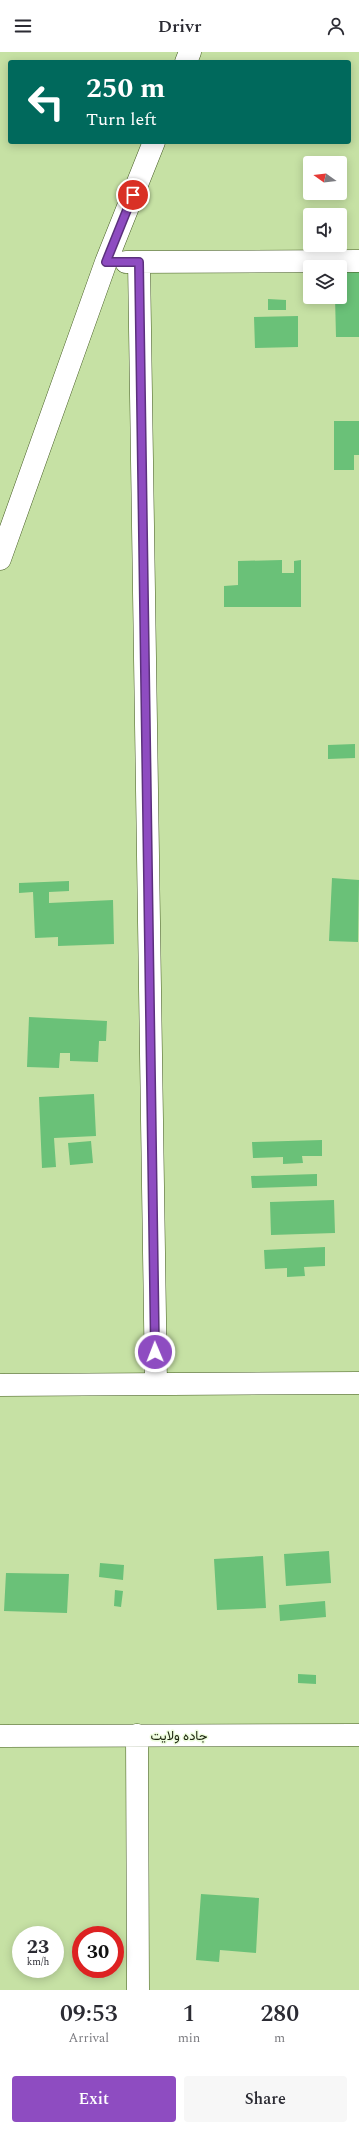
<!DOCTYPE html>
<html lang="en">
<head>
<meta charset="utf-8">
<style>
	body { margin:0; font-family:Spectral,Vazirmatn,serif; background:#f7f7f7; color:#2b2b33; height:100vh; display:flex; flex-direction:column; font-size:15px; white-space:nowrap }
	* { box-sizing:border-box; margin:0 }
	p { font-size:13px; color:#7c7c81 }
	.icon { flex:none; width:22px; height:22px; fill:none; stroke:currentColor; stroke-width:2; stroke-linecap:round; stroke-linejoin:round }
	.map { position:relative; height:1938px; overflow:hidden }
	.sheet { display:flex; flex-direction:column; background:#fff; flex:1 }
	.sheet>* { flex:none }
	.top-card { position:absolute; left:8px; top:8px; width:343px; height:84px; border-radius:4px; box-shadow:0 2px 10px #0003; background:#00695c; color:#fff; overflow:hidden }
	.needle { width:26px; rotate:284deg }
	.buttons { position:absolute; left:303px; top:104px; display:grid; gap:8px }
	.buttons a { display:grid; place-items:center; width:44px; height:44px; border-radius:4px; background:#fff; box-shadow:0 2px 10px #0003; font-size:20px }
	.speed { position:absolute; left:12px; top:1874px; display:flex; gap:8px; font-size:20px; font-weight:700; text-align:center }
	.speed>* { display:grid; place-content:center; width:52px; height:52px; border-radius:50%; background:#fff; box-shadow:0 2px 10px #0003; line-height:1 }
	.speed small { font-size:10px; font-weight:400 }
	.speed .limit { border:6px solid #d22; background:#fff; color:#111 }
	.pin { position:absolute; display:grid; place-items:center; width:34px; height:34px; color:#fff; margin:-17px; border:2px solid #fff; border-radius:50%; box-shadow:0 1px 4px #0007 }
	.me { position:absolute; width:44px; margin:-22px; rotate:359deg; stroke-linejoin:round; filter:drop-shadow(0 0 3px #0008) }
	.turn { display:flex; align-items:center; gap:14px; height:84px; padding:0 12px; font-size:18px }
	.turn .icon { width:52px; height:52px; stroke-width:2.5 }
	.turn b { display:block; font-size:28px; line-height:34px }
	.eta { display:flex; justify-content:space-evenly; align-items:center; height:68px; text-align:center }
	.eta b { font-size:24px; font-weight:600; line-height:28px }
	.primary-button { display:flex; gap:8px; margin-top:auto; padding:8px 12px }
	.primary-button a { flex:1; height:46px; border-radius:4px; background:#8e4cc1; color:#fff; font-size:16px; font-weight:600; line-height:46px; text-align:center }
	.primary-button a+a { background:#f7f7f7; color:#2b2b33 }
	header { display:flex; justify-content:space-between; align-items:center; height:52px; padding:0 12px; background:#fff; font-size:18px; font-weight:600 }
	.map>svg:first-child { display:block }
	.building { fill:#6ac178 }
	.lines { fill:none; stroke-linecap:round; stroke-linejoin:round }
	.minor-casing { stroke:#435a21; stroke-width:23 }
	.minor { stroke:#fff; stroke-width:22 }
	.route-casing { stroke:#5c317d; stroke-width:10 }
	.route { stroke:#8e4cc1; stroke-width:7 }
	.labels { text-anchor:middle; stroke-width:3; stroke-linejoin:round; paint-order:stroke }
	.street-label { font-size:13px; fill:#19220b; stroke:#eefdde }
</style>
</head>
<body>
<header><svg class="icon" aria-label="menu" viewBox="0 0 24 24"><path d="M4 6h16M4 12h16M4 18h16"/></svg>Drivr<svg class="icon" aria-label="person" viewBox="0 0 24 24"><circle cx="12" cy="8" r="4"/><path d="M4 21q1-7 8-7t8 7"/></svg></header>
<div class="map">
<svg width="359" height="1938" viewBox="0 0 359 1938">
	<rect width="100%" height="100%" fill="#c6e1a4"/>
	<path class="building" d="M 340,220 L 359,220 L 359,285 L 336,285 L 335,245 L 340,245 Z
		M 268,247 L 286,248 L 286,258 L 268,258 Z
		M 298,264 L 298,295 L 255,296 L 254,265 Z
		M 334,369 L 359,369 L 359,403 L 354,403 L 354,418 L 334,418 Z
		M 282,508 L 282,521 L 294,521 L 294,509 L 301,508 L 301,555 L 224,555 L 224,534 L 238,533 L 238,509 Z
		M 355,692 L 355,706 L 328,707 L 328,693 Z
		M 332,826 L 359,828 L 358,890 L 329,889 Z
		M 69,829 L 69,839 L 49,840 L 49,851 L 113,848 L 114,892 L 58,894 L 58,885 L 35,886 L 33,840 L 19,841 L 19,831 Z
		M 29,965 L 107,969 L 106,989 L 99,989 L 98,1010 L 70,1009 L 70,1001 L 60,1001 L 59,1016 L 27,1015 Z
		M 94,1042 L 96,1084 L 54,1086 L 56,1115 L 42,1116 L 39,1045 Z
		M 322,1088 L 322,1104 L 302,1104 L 303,1111 L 283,1112 L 283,1105 L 253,1106 L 252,1090 Z
		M 91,1089 L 93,1111 L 70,1113 L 68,1091 Z
		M 317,1122 L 317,1134 L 252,1136 L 251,1124 Z
		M 334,1148 L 335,1181 L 271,1183 L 270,1150 Z
		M 325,1195 L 325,1214 L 304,1215 L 305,1224 L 287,1225 L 287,1216 L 265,1217 L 264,1198 Z
		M 329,1499 L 331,1531 L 286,1534 L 284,1502 Z
		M 263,1504 L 266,1556 L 217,1558 L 214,1507 Z
		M 100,1511 L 124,1513 L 123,1528 L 99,1525 Z
		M 6,1521 L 69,1522 L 67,1561 L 4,1559 Z
		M 115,1538 L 123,1539 L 121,1555 L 114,1554 Z
		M 325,1549 L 326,1565 L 280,1569 L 279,1553 Z
		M 298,1622 L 316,1623 L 316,1632 L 298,1631 Z
		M 201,1842 L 259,1846 L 256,1901 L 220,1898 L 219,1910 L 196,1908 Z"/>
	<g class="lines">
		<defs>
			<path id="minor" d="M 186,10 L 190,0
				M 126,210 L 359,209
				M 139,210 L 156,1332
				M 0,507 L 106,210 L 154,90
				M 0,1333 L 359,1331
				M 137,1683 L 138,1938
				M 0,1684 L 359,1683"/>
		</defs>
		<use href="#minor" class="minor-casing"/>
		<use href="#minor" class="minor"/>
	</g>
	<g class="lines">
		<defs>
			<path id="route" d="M 133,143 L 106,210 L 139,210 L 155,1300"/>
		</defs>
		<use href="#route" class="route-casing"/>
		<use href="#route" class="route"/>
	</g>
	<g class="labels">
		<g class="street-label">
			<text x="179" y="1688">جاده ولایت</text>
		</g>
	</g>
</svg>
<div class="buttons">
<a><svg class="needle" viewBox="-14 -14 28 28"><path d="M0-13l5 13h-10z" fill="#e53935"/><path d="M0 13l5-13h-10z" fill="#7c7c81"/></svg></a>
<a><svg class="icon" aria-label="sound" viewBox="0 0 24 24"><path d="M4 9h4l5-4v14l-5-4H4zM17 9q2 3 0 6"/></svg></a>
<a><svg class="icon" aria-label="layers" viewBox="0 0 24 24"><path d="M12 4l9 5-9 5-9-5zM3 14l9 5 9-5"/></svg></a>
</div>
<div class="speed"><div>23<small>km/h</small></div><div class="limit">30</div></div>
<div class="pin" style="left:133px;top:143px;background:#d93025"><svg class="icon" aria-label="arrive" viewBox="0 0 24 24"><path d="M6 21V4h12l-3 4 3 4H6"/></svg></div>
<svg class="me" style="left:155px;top:1300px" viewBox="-20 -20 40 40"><circle r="17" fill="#8e4cc1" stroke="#fff" stroke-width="3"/><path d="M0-11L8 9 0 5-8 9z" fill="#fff"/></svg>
<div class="top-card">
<div class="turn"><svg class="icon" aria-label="left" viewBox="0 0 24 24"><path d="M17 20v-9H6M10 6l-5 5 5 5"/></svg><div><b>250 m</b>Turn left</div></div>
</div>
</div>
<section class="sheet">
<div class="eta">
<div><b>09:53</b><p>Arrival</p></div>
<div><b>1</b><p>min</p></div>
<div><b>280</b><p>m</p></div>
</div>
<div class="primary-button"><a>Exit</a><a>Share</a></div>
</section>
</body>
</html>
